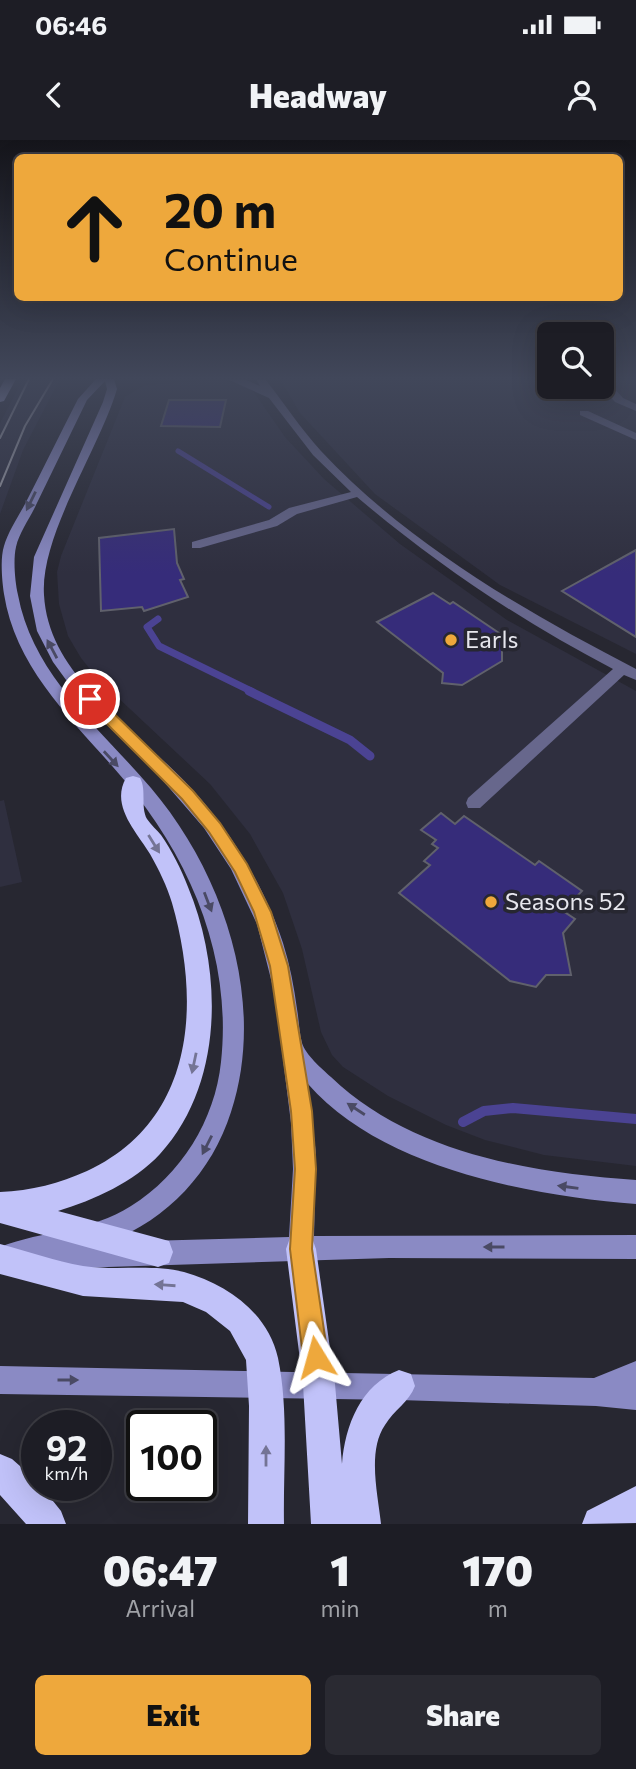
<!DOCTYPE html>
<html lang="en">
<head>
<meta charset="utf-8">
<style>
	body { margin:0; font-family:Commissioner,sans-serif; background:#2a2a32; color:#f1f3f6; height:100vh; display:flex; flex-direction:column; font-size:26px; white-space:nowrap }
	* { box-sizing:border-box; margin:0 }
	p { font-size:23px; color:#a0a2a7 }
	.icon { flex:none; width:38px; height:38px; fill:none; stroke:currentColor; stroke-width:2; stroke-linecap:round; stroke-linejoin:round }
	.map { position:relative; height:1384px; overflow:hidden }
	.side { display:flex; flex-direction:column; background:#1d1d25; flex:1 }
	.side>* { flex:none }
	.guide { position:absolute; left:14px; top:14px; width:609px; height:147px; border-radius:10px; box-shadow:0 7px 28px #0002,0 0 0 2px #3b3b42; background:#eea83c; color:#111; overflow:hidden }
	.tools { position:absolute; left:537px; top:182px; display:grid; gap:14px }
	.tools a { display:grid; place-items:center; width:77px; height:77px; border-radius:10px; background:#1d1d25; box-shadow:0 7px 28px #0002,0 0 0 2px #3b3b42; font-size:35px }
	.speed { position:absolute; left:21px; top:1270px; display:flex; gap:14px; font-size:35px; font-weight:700; text-align:center }
	.speed>* { display:grid; place-content:center; width:91px; height:91px; border-radius:50%; background:#1d1d25; box-shadow:0 7px 28px #0002,0 0 0 2px #3b3b42; line-height:1 }
	.speed small { font-size:18px; font-weight:400 }
	.speed .limit { border:4px solid #111; border-radius:10px; background:#fff; color:#111 }
	.pin { position:absolute; display:grid; place-items:center; width:60px; height:60px; color:#fff; margin:-30px; border:4px solid #fff; border-radius:50%; box-shadow:0 2px 7px #0007 }
	.me { position:absolute; width:77px; margin:-38px; rotate:352deg; stroke-linejoin:round; filter:drop-shadow(0 0 5px #0008) }
	.turn { display:flex; align-items:center; gap:24px; height:147px; padding:0 35px; font-size:32px }
	.turn .icon { width:91px; height:91px; stroke-width:2.5 }
	.turn b { display:block; font-size:49px; line-height:60px }
	.eta { display:flex; justify-content:space-evenly; align-items:center; height:119px; text-align:center }
	.eta b { font-size:42px; font-weight:800; line-height:49px }
	.button { display:flex; gap:14px; margin-top:auto; padding:14px 35px }
	.button a { flex:1; height:80px; border-radius:10px; background:#eea83c; color:#111; font-size:28px; font-weight:800; line-height:80px; text-align:center }
	.button a+a { background:#2a2a32; color:#f1f3f6 }
	.status { display:flex; justify-content:space-between; align-items:center; height:49px; padding:0 35px; background:#1d1d25; direction:ltr }
	.status svg { height:19px; fill:currentColor }
	header { display:flex; justify-content:space-between; align-items:center; height:91px; padding:0 35px; background:#1d1d25; font-size:32px; font-weight:800 }
	.map>svg:first-child { display:block }
	.built { fill:#2f2f3f }
	.lines { fill:none; stroke-linecap:round; stroke-linejoin:round }
	.stream-far3 { stroke:#4b4393; stroke-width:5 }
	.stream-far2 { stroke:#4b4393; stroke-width:7 }
	.stream-far1 { stroke:#4b4393; stroke-width:9 }
	.stream { stroke:#4b4393; stroke-width:10 }
	.building { fill:#362c7a; stroke:#60616c; stroke-width:2 }
	.street { fill:#67678c; fill-rule:evenodd }
	.secondary { fill:#8a8ac4; fill-rule:evenodd }
	.highway { fill:#c1c2f9; fill-rule:evenodd }
	.tram { stroke:#a2a2aa; stroke-width:2 }
	.oneway { fill:#4a4a64 }
	.oneway2 { fill:#747495 }
	.route { fill:#eea83c; stroke:#9b6d27; stroke-width:2 }
	.poi-dot { fill:#eea83c; stroke:#272731; stroke-width:2.5 }
	.labels { text-anchor:middle; stroke-width:7; stroke-linejoin:round; paint-order:stroke }
	.poi-label { font-size:24px; fill:#e7e7ee; stroke:#272731; text-anchor:start }
</style>
</head>
<body>
<div class="status"><b>06:46</b><svg viewBox="0 0 49 12"><path d="M0 12V9h3v3zM5 12V6h3v6zM10 12V3h3v9zM15 12V0h3v12zM26 1h20v11H26zM47 4h2v5h-2z"/></svg></div>
<header><svg class="icon" aria-label="back" viewBox="0 0 24 24"><path d="M15 5l-7 7 7 7"/></svg>Headway<svg class="icon" aria-label="person" viewBox="0 0 24 24"><circle cx="12" cy="8" r="4"/><path d="M4 21q1-7 8-7t8 7"/></svg></header>
<div class="map">
<svg width="636" height="1384" viewBox="0 0 636 1384">
	<rect width="100%" height="100%" fill="#272731"/>
	<path class="built" d="M 23,239 L 60,239 L 23,310 L 0,374 L 0,283 Z
		M 280,239 L 549,239 L 550,247 L 602,247 L 602,239 L 636,239 L 636,514 L 500,445 L 375,354 L 300,273 Z
		M 222,240 L 251,248 L 285,297 L 324,339 L 400,404 L 507,480 L 636,551 L 636,1026 L 544,1015 L 485,1000 L 446,985 L 388,956 L 343,927 L 332,915 L 321,892 L 302,809 L 283,753 L 250,694 L 210,644 L 97,538 L 81,518 L 68,496 L 59,464 L 57,432 L 61,416 L 125,257 L 145,245 Z
		M 4,660 L 22,742 L 0,747 L 0,661 Z"/>
	<g class="lines">
		<path class="stream-far3" d="M 178,311 L 269,367"/>
		<path class="stream-far2" d="M 158,479 L 147,487 L 159,506 L 253,552"/>
		<path class="stream-far1" d="M 249,551 L 350,600 L 370,616"/>
		<path class="stream" d="M 463,982 L 484,971 L 513,968 L 636,979"/>
	</g>
	<path class="building" d="M 169,260 L 226,260 L 220,287 L 161,286 Z
		M 174,389 L 177,423 L 184,439 L 180,440 L 188,457 L 144,471 L 142,467 L 101,471 L 99,398 Z
		M 636,410 L 636,497 L 562,451 Z
		M 433,453 L 450,464 L 453,462 L 502,495 L 502,521 L 462,545 L 442,543 L 443,533 L 377,482 Z
		M 441,673 L 455,684 L 464,676 L 535,725 L 539,721 L 582,751 L 563,771 L 575,779 L 563,793 L 571,835 L 546,835 L 536,847 L 510,841 L 399,753 L 430,725 L 424,721 L 438,708 L 432,704 L 436,700 L 421,690 Z"/>
	<g class="lines">
		<path class="street" d="M 227,239 L 244,239 L 260,246 L 256,239 L 265,239 C 284,263 301,289 321,311 C 408,404 524,471 636,529 L 636,540 L 624,535 L 480,668 L 468,668 L 466,663 L 468,658 L 613,529 C 521,481 436,424 357,357 L 297,374 L 277,386 L 200,408 L 192,408 L 192,402 L 269,380 L 289,368 L 351,352 L 313,315 L 269,258 Z
			M 602,239 L 606,239 L 623,258 L 636,264 L 636,271 L 615,262 L 602,247 Z
			M 580,271 L 588,271 L 636,293 L 636,300 L 580,275 Z"/>
		<path class="secondary" d="M 96,239 L 114,239 L 117,249 C 99,310 40,395 44,455 C 48,529 119,578 167,624 C 191,646 212,671 230,697 C 252,730 271,766 283,803 C 290,825 294,847 297,869 C 299,880 299,892 302,903 C 305,914 322,929 331,937 C 410,1013 531,1033 636,1040 L 636,1064 C 531,1056 381,1028 308,944 L 316,1014 L 314,1096 L 636,1095 L 636,1119 L 389,1118 L 45,1129 L 35,1123 L 7,1129 L 0,1127 L 0,1107 C 43,1090 91,1092 131,1066 C 181,1035 215,980 221,922 C 233,811 186,709 113,627 C 68,576 15,525 4,454 C 2,441 0,418 4,406 C 8,392 18,377 25,364 C 43,329 60,294 78,259 ZM 105,241 L 107,249 L 103,262 L 34,417 L 30,456 L 37,491 L 53,522 L 77,555 L 158,635 L 204,688 L 231,729 L 257,784 L 275,855 L 291,983 L 293,1029 L 289,1097 L 109,1102 C 168,1079 212,1032 231,972 C 267,862 224,734 151,648 C 100,588 33,536 18,455 C 15,442 13,420 16,407 C 19,393 30,378 36,365 C 53,330 70,295 87,260 Z
			M 636,1221 L 636,1270 L 596,1266 L 399,1260 L 0,1254 L 0,1226 L 594,1238 Z"/>
		<path class="highway" d="M 5,239 L 16,239 L 4,261 L 0,262 L 0,248 Z
			M 133,636 L 140,638 C 147,650 140,666 147,679 C 151,685 157,690 161,695 C 172,711 181,729 188,747 C 223,831 224,944 160,1014 C 134,1042 94,1060 58,1071 L 169,1101 L 173,1112 L 169,1123 L 158,1127 L 0,1083 L 0,1052 C 31,1051 60,1043 87,1031 C 195,981 201,864 172,763 C 167,746 159,730 150,714 C 137,692 110,666 126,638 Z
			M 301,1094 L 312,1098 L 316,1109 L 335,1244 L 342,1324 C 345,1285 361,1245 399,1230 L 411,1234 L 415,1246 C 409,1262 394,1270 385,1285 C 367,1311 378,1355 381,1384 L 311,1384 L 303,1244 L 286,1109 L 290,1098 Z
			M 0,1104 C 27,1111 55,1121 83,1126 C 116,1131 153,1124 184,1132 C 227,1144 268,1173 278,1218 C 289,1271 283,1330 284,1384 L 248,1384 L 249,1266 L 246,1220 L 230,1191 L 206,1172 L 183,1162 L 83,1156 L 0,1134 Z
			M 0,1314 L 12,1319 L 37,1341 L 37,1346 L 41,1346 L 61,1371 L 66,1384 L 26,1384 L 0,1355 Z
			M 636,1346 L 636,1383 L 582,1384 L 587,1371 Z"/>
		<path class="tram" d="M 0,298 L 29,239
			M 0,346 L 25,286 L 53,239"/>
	</g>
	<defs><path id="oneway-solid" d="M-6-.8H1V-3.2L6.5 0L1 3.2V.8H-6Z" transform="scale(1.75)"/></defs>
	<g class="oneway">
		<use href="#oneway-solid" transform="translate(31 361) rotate(116)"/>
		<use href="#oneway-solid" transform="translate(52 509) rotate(-118)"/>
		<use href="#oneway-solid" transform="translate(111 619) rotate(47)"/>
		<use href="#oneway-solid" transform="translate(208 762) rotate(69)"/>
		<use href="#oneway-solid" transform="translate(356 969) rotate(-147)"/>
		<use href="#oneway-solid" transform="translate(207 1005) rotate(117)"/>
		<use href="#oneway-solid" transform="translate(568 1047) rotate(-172)"/>
		<use href="#oneway-solid" transform="translate(494 1107) rotate(-180)"/>
		<use href="#oneway-solid" transform="translate(68 1240)"/>
	</g>
	<g class="oneway2">
		<use href="#oneway-solid" transform="translate(154 704) rotate(58)"/>
		<use href="#oneway-solid" transform="translate(194 923) rotate(102)"/>
		<use href="#oneway-solid" transform="translate(165 1145) rotate(-176)"/>
		<use href="#oneway-solid" transform="translate(266 1316) rotate(-90)"/>
	</g>
	<linearGradient id="sky" x2="0" y2="1"><stop stop-color="#15151b"/><stop offset="0.55" stop-color="#41475a"/><stop offset="1" stop-color="#41475a" stop-opacity="0"/></linearGradient>
	<rect width="636" height="433" fill="url(#sky)"/>
	<path class="route" d="M 90,554 L 95,555 L 193,651 L 220,683 L 247,724 L 271,772 L 288,826 L 312,971 L 316,1029 L 312,1109 L 328,1217 L 324,1226 L 316,1229 L 307,1226 L 303,1217 L 290,1109 L 295,1029 L 291,971 L 270,826 L 254,772 L 235,732 L 209,692 L 182,659 L 85,562 L 83,559 Z"/>
	<g class="poi-dot">
		<circle cx="451" cy="500" r="7"/>
		<circle cx="491" cy="762" r="7"/>
	</g>
	<g class="labels">
		<g class="poi-label">
			<text x="465" y="508">Earls</text>
			<text x="505" y="770">Seasons 52</text>
		</g>
	</g>
</svg>
<div class="tools">
<a><svg class="icon" aria-label="search" viewBox="0 0 24 24"><circle cx="10" cy="10" r="6"/><path d="M15 15l6 6"/></svg></a>
</div>
<div class="speed"><div>92<small>km/h</small></div><div class="limit">100</div></div>
<div class="pin" style="left:90px;top:559px;background:#d93025"><svg class="icon" aria-label="arrive" viewBox="0 0 24 24"><path d="M6 21V4h12l-3 4 3 4H6"/></svg></div>
<svg class="me" style="left:316px;top:1217px" viewBox="-20 -20 40 40"><path d="M0-17L14 15 0 8-14 15z" fill="#eea83c" stroke="#fff" stroke-width="4"/></svg>
<div class="guide">
<div class="turn"><svg class="icon" aria-label="ahead" viewBox="0 0 24 24"><path d="M12 20V5M6 11l6-6 6 6"/></svg><div><b>20 m</b>Continue</div></div>
</div>
</div>
<section class="side">
<div class="eta">
<div><b>06:47</b><p>Arrival</p></div>
<div><b>1</b><p>min</p></div>
<div><b>170</b><p>m</p></div>
</div>
<div class="button"><a>Exit</a><a>Share</a></div>
</section>
</body>
</html>
